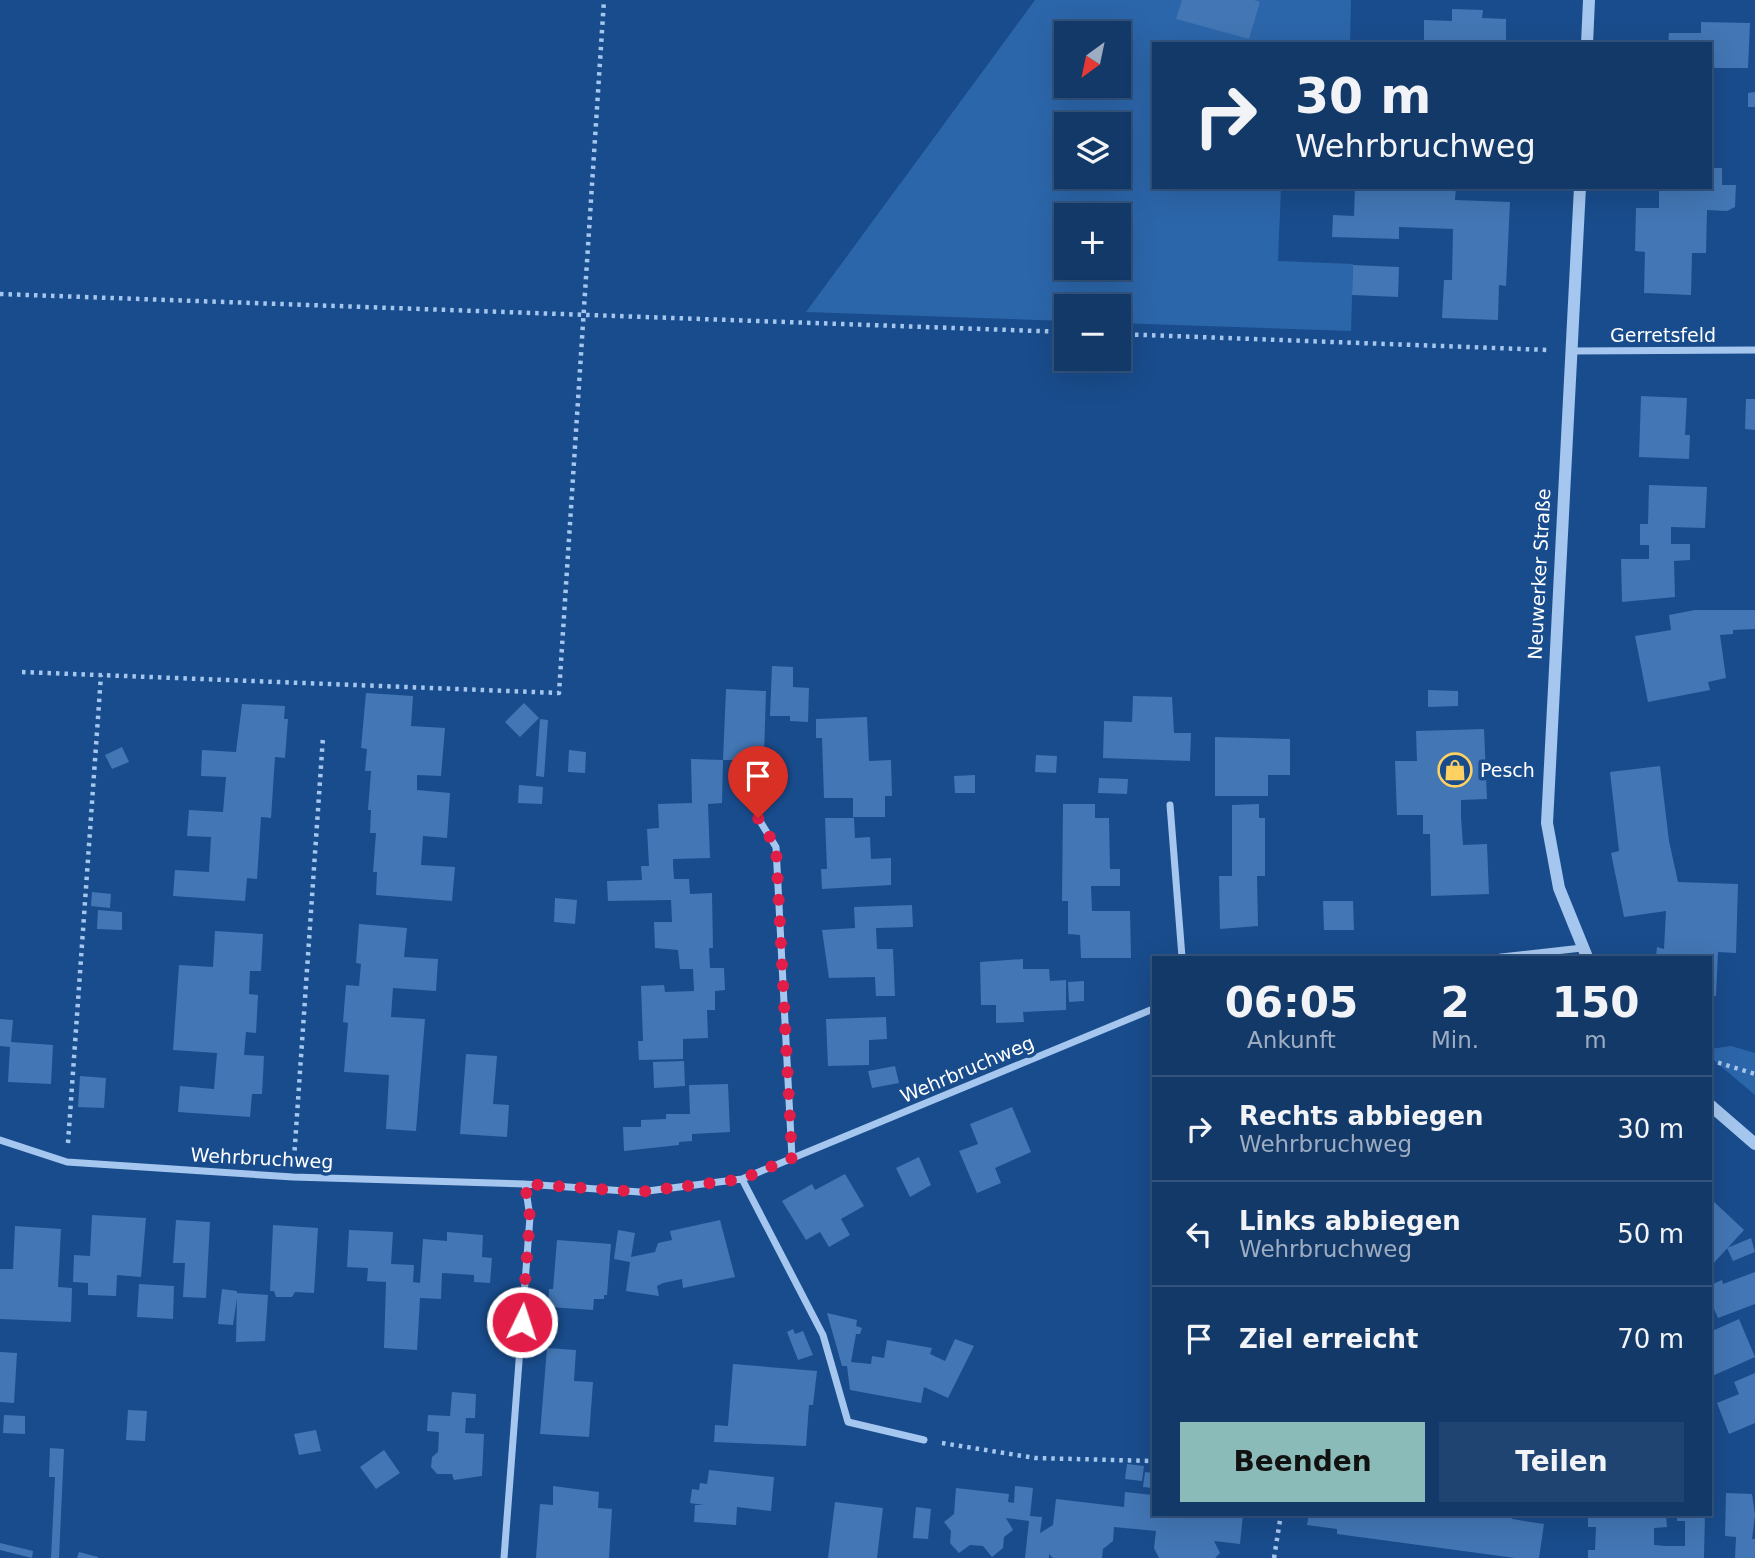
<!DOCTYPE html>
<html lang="de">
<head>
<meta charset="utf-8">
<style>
	body { margin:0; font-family:"DejaVu Sans",sans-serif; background:#204471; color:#f1f3f6; height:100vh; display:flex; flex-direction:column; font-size:26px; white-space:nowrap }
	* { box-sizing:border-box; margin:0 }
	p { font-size:23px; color:#9dacc0 }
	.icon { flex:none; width:38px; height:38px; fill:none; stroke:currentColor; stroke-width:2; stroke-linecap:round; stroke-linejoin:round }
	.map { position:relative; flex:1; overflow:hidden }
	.details { position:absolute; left:1152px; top:956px; width:560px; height:560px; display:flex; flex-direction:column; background:#133969; border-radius:0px; box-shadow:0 7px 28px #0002,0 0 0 2px #32537d }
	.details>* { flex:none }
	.banner { position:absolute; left:1152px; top:42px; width:560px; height:147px; border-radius:0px; box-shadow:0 7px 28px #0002,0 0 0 2px #32537d; background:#133969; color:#f1f3f6; overflow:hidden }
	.needle { width:46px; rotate:213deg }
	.controls { position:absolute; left:1054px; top:21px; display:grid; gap:14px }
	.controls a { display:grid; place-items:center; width:77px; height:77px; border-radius:0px; background:#133969; box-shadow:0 7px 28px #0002,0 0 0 2px #32537d; font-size:35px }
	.pin { position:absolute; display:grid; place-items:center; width:60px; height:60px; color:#fff; margin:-72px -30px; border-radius:50% 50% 50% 0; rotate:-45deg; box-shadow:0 0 7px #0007 }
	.pin .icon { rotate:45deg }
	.me { position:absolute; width:77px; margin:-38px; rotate:4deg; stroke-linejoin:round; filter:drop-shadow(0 0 5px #0008) }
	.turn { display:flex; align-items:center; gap:24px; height:147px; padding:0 28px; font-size:32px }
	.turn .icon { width:91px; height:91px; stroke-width:2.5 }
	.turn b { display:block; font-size:49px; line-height:60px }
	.eta { display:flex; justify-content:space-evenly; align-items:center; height:119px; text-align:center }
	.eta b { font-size:42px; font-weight:600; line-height:49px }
	.action { display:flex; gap:14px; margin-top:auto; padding:14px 28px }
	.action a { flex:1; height:80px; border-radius:0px; background:#8bbbb9; color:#111; font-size:28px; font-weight:600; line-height:80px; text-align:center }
	.action a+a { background:#204471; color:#f1f3f6 }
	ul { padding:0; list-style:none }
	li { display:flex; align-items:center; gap:21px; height:105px; padding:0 28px; border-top:2px solid #32537d }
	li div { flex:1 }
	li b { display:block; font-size:26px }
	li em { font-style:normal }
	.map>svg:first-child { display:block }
	.green { fill:#2c66aa; fill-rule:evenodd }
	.building { fill:#4276b4 }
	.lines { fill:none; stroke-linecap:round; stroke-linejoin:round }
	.path { stroke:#a5c6ee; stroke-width:4.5; stroke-dasharray:3.5 5; stroke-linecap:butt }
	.minor { stroke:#a5c6ee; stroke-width:7 }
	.tertiary { stroke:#a5c6ee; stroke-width:12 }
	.route { stroke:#e11d48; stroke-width:12; stroke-dasharray:0 21.6 }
	.labels { text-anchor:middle; stroke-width:7; stroke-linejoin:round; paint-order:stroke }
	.street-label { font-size:19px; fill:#fff; stroke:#194c8c }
	.poi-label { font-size:19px; fill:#fff; stroke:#194c8c; text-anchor:start }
</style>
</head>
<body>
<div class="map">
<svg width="1755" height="1558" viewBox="0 0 1755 1558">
	<rect width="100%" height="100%" fill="#194c8c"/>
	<path class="green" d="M 1035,0 L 1351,0 L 1350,44 L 1153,44 L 1153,187 L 1281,187 L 1278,261 L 1353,264 L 1351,331 L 1118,323 L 1118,306 L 1066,306 L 1066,321 L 806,312 ZM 1066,33 L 1118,33 L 1118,86 L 1066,86 ZM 1066,124 L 1118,124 L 1118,177 L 1066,177 ZM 1066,215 L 1118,215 L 1118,268 L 1066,268 Z
		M 1731,1046 L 1755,1053 L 1755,1095 L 1710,1057 L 1710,1049 Z"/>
	<path class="building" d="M 1182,0 L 1254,0 L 1260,2 L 1249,39 L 1176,19 Z
		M 1452,9 L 1483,10 L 1482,18 L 1506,19 L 1506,44 L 1424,44 L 1424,20 L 1452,21 Z
		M 1701,22 L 1750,23 L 1748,68 L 1715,68 L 1710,64 L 1710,44 L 1668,44 L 1669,33 L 1701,33 Z
		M 1755,92 L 1755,107 L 1748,107 L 1748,93 Z
		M 1710,168 L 1722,168 L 1722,185 L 1736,185 L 1735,207 L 1727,211 L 1707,210 L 1706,253 L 1692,253 L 1691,295 L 1644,293 L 1645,252 L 1635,251 L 1636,208 L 1659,208 L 1659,187 L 1710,187 Z
		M 1355,187 L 1456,187 L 1455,200 L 1510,202 L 1506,286 L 1499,285 L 1498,320 L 1442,318 L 1444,280 L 1452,280 L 1453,229 L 1399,227 L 1399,239 L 1332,237 L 1333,215 L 1354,216 Z
		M 1353,265 L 1399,267 L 1398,297 L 1352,295 Z
		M 1641,396 L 1687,398 L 1685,435 L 1690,435 L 1689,459 L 1639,457 Z
		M 1746,399 L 1755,399 L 1755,430 L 1745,429 Z
		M 1649,485 L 1707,487 L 1705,528 L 1671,527 L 1671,544 L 1690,544 L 1690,560 L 1674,561 L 1675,597 L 1622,602 L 1621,559 L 1649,559 L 1649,545 L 1640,545 L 1640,524 L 1648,524 Z
		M 1695,610 L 1755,610 L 1755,629 L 1733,630 L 1733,634 L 1720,635 L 1726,678 L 1708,682 L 1710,690 L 1648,702 L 1635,636 L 1671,630 L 1669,615 Z
		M 772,666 L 793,667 L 793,687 L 809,688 L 808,722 L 790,721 L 790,716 L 770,716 Z
		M 726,689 L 766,691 L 764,755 L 745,755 L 744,760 L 723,760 L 722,803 L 708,804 L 710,858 L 673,859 L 673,865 L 674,879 L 689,879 L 690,894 L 712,893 L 713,948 L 709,948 L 710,968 L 724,968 L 725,990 L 715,991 L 715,1010 L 707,1010 L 708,1038 L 683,1039 L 683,1059 L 639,1060 L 638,1041 L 643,1041 L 641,986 L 664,985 L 665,992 L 694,991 L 693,969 L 680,969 L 678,950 L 655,948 L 654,922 L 672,922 L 671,900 L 608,901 L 607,881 L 642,880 L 641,866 L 649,866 L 647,829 L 659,828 L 658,804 L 692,803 L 691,759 L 723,760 Z
		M 1428,690 L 1458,691 L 1458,706 L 1428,707 Z
		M 366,693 L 413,696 L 411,726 L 445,728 L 441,776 L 417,775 L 417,790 L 450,793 L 447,838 L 423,836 L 421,865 L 455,867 L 452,901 L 376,895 L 377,872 L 373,872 L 376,833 L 370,833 L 371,810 L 368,810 L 371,771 L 365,771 L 367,749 L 361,748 Z
		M 1133,696 L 1172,697 L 1174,733 L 1191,733 L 1190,761 L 1103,758 L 1104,721 L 1132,722 Z
		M 524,703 L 539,718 L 520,737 L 505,722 Z
		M 242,704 L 285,706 L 284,719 L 288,719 L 285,758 L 275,757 L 271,818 L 261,817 L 257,879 L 247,878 L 245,901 L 173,896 L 175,870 L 209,872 L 211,837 L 187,836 L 189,810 L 223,812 L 226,777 L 201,776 L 202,750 L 236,752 Z
		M 867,717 L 869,761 L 891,760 L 892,796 L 885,796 L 885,817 L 853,817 L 853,798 L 824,798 L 822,738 L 816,738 L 816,719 Z
		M 540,719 L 548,720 L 544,777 L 536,776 Z
		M 1484,729 L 1487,799 L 1461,800 L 1461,817 L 1463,845 L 1487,844 L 1489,894 L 1431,896 L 1430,834 L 1423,834 L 1423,815 L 1397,815 L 1395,761 L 1417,761 L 1416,731 Z
		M 1215,737 L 1290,739 L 1290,775 L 1268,775 L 1268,796 L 1215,796 Z
		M 122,747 L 129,762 L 112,769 L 105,755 Z
		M 569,750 L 586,752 L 585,773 L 568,772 Z
		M 1036,755 L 1057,756 L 1056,773 L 1035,772 Z
		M 1660,766 L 1669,841 L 1678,882 L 1738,884 L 1736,953 L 1718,952 L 1716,996 L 1710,996 L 1710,957 L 1656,957 L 1657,947 L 1664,949 L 1666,911 L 1624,917 L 1611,853 L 1619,851 L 1610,772 Z
		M 975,775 L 975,793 L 955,793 L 954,776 Z
		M 1099,778 L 1128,779 L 1127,794 L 1098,793 Z
		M 519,785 L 543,787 L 542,804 L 518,803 Z
		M 1063,804 L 1095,804 L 1095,818 L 1109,818 L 1110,869 L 1120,869 L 1120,886 L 1091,886 L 1092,911 L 1130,911 L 1131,958 L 1081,958 L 1080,935 L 1068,934 L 1068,901 L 1062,901 Z
		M 1259,804 L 1259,818 L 1265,818 L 1265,876 L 1257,876 L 1258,926 L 1220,929 L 1219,876 L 1232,876 L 1232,805 Z
		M 825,818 L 854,818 L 855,838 L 870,837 L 871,859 L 891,858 L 891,885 L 822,889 L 821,869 L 827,869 Z
		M 92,892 L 111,894 L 110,908 L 91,906 Z
		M 555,898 L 577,900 L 575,924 L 554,922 Z
		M 1323,901 L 1353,901 L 1354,930 L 1324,930 Z
		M 912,905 L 913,927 L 876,928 L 877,949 L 893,949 L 895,996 L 876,996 L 875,977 L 829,978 L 822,930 L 855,928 L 854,907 Z
		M 98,910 L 122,912 L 122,930 L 97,929 Z
		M 359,924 L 407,928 L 404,957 L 438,959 L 436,991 L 393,988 L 391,1017 L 425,1019 L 416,1131 L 386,1129 L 389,1075 L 344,1072 L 348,1023 L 343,1022 L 346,985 L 359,986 L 361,964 L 356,963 Z
		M 215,931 L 263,934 L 261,971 L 250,971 L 249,994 L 258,995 L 256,1033 L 246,1032 L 244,1055 L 264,1056 L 262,1094 L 252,1094 L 250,1117 L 178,1112 L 180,1086 L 214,1089 L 217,1053 L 173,1050 L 179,965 L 213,967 Z
		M 1023,959 L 1023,969 L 1049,969 L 1050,981 L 1066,980 L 1066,1010 L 1023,1012 L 1024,1022 L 996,1023 L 996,1005 L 981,1005 L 980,962 Z
		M 1084,981 L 1084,1001 L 1069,1002 L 1068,982 Z
		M 886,1017 L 887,1039 L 869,1040 L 869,1065 L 828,1066 L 826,1019 Z
		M 0,1019 L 13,1020 L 11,1042 L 53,1045 L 51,1084 L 8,1082 L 10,1047 L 0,1046 Z
		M 466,1054 L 497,1056 L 493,1104 L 509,1105 L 507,1137 L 460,1134 Z
		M 684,1061 L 685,1086 L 654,1088 L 653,1062 Z
		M 895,1066 L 899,1083 L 872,1088 L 868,1071 Z
		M 80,1076 L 106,1078 L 104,1108 L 78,1107 Z
		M 728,1084 L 730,1132 L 692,1134 L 692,1141 L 679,1142 L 679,1145 L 624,1151 L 623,1127 L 641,1127 L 641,1120 L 666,1119 L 666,1114 L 690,1114 L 689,1085 Z
		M 1012,1107 L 1031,1152 L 995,1168 L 1001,1183 L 977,1193 L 959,1151 L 978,1144 L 970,1124 Z
		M 919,1157 L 931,1185 L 910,1197 L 896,1168 Z
		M 845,1174 L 864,1206 L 841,1219 L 850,1235 L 829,1247 L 820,1232 L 806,1240 L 782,1201 L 812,1184 L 815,1190 Z
		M 1710,1198 L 1744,1230 L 1710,1267 Z
		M 92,1215 L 146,1218 L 141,1277 L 117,1275 L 116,1296 L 88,1295 L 88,1283 L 73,1282 L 74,1255 L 90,1256 Z
		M 176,1220 L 210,1222 L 206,1298 L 183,1297 L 185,1263 L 173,1263 Z
		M 720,1220 L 735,1277 L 683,1288 L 682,1279 L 663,1283 L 657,1286 L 659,1296 L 626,1291 L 630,1262 L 614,1259 L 618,1230 L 635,1233 L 631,1257 L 655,1252 L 658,1243 L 672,1240 L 670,1231 Z
		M 273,1225 L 318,1228 L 314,1293 L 295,1292 L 292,1297 L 276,1297 L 274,1291 L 270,1291 Z
		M 15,1226 L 61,1229 L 58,1287 L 72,1288 L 71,1322 L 0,1319 L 0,1269 L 13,1269 Z
		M 349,1230 L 393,1232 L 391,1264 L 414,1265 L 413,1282 L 420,1283 L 423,1239 L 447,1241 L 447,1232 L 483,1235 L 482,1257 L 492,1258 L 490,1283 L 474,1282 L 474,1275 L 442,1273 L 441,1299 L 420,1298 L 417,1350 L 384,1348 L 386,1282 L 367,1281 L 368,1268 L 347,1267 Z
		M 1751,1238 L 1755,1252 L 1733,1261 L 1727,1248 Z
		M 557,1240 L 611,1244 L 607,1295 L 604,1295 L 604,1299 L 594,1299 L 593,1310 L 548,1307 L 549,1289 L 553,1289 Z
		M 1755,1272 L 1755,1304 L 1718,1318 L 1714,1309 L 1710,1310 L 1710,1285 L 1722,1280 L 1723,1284 Z
		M 139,1284 L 174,1286 L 173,1319 L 137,1317 Z
		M 222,1289 L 237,1291 L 237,1293 L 268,1295 L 265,1341 L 236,1342 L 237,1298 L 233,1325 L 218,1324 Z
		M 827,1313 L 857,1320 L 856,1326 L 862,1328 L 860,1334 L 856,1334 L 851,1362 L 871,1364 L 872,1356 L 884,1358 L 887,1340 L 932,1348 L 930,1354 L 945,1361 L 955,1339 L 974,1346 L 948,1398 L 924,1387 L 921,1403 L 850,1390 L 847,1366 L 842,1366 Z
		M 1739,1319 L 1755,1357 L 1710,1377 L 1710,1332 Z
		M 793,1329 L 795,1334 L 803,1331 L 813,1355 L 798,1360 L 787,1332 Z
		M 547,1348 L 576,1350 L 574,1381 L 593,1382 L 589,1437 L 540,1434 Z
		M 0,1352 L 17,1353 L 14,1403 L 0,1402 Z
		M 733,1364 L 817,1371 L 813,1405 L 809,1405 L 806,1446 L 714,1442 L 715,1425 L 728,1426 Z
		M 1755,1373 L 1755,1423 L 1729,1434 L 1717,1403 L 1739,1394 L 1734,1382 Z
		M 452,1392 L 476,1394 L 475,1418 L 466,1418 L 465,1433 L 484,1434 L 482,1476 L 454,1480 L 452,1474 L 437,1474 L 431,1467 L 432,1457 L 438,1452 L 439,1432 L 427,1431 L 428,1415 L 450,1416 Z
		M 128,1410 L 147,1411 L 145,1441 L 126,1440 Z
		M 4,1415 L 25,1416 L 25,1434 L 3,1433 Z
		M 316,1430 L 321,1451 L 299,1455 L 294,1434 Z
		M 50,1448 L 64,1449 L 59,1558 L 51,1558 L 55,1477 L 49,1477 Z
		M 384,1450 L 400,1473 L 376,1489 L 360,1467 Z
		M 1127,1464 L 1144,1466 L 1142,1481 L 1125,1479 Z
		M 709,1470 L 774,1477 L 771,1511 L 737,1507 L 736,1525 L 694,1522 L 695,1505 L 704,1505 L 690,1503 L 692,1489 L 699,1490 L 700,1483 L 707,1484 Z
		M 1145,1472 L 1153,1473 L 1153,1488 L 1143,1487 Z
		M 553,1486 L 599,1492 L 598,1508 L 612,1509 L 609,1558 L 536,1558 L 540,1504 L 553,1505 Z
		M 1015,1486 L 1033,1488 L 1030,1516 L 1042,1517 L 1040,1533 L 1053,1525 L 1056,1499 L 1124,1507 L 1125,1492 L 1153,1495 L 1153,1514 L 1215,1518 L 1216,1514 L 1243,1514 L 1240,1544 L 1214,1541 L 1220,1553 L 1215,1558 L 1159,1558 L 1154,1548 L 1156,1531 L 1114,1527 L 1113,1541 L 1103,1549 L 1102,1558 L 1053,1558 L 1049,1554 L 1049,1558 L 1025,1558 L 1029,1521 L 1006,1518 L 1013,1530 L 1004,1537 L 1003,1548 L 992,1557 L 983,1546 L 970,1545 L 959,1553 L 950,1543 L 951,1531 L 944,1522 L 954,1514 L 956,1488 L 1009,1494 L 1008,1502 L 1014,1503 Z
		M 1726,1493 L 1752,1494 L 1755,1515 L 1752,1539 L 1755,1539 L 1755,1558 L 1735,1558 L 1736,1537 L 1725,1536 Z
		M 835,1502 L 883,1508 L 877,1558 L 828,1558 Z
		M 916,1507 L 931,1509 L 928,1539 L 913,1538 Z
		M 1309,1514 L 1513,1514 L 1512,1519 L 1544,1524 L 1539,1558 L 1515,1558 L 1337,1534 L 1337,1529 L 1307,1525 Z
		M 1588,1514 L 1666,1514 L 1667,1527 L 1654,1528 L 1654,1545 L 1666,1546 L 1685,1546 L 1685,1521 L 1677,1521 L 1677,1514 L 1705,1514 L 1704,1558 L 1588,1558 L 1588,1550 L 1595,1550 L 1596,1527 L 1588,1527 Z
		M 0,1543 L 33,1551 L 32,1558 L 0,1550 Z
		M 79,1552 L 98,1557 L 98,1558 L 77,1558 Z"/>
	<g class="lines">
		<path class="path" d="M 0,294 L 1066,332
			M 1118,334 L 1549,350
			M 22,672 L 559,693 L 604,0
			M 1710,1060 L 1755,1074
			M 68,1143 L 101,675
			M 294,1159 L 323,737
			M 942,1443 L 1035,1458 L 1153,1461
			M 1274,1558 L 1281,1514"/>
		<path class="minor" d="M 1571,351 L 1755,350
			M 1170,805 L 1182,957
			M 758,818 L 776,847 L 792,1158
			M 1501,957 L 1582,948
			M 0,1140 L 67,1162 L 293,1177 L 525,1184 L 640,1192 L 742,1179 L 1153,1009
			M 742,1179 L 823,1335 L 848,1422 L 924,1440
			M 504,1558 L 530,1217 L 525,1184"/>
		<path class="tertiary" d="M 1587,44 L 1589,0
			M 1580,187 L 1547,823 L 1559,888 L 1587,957
			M 1710,1105 L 1755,1144"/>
	</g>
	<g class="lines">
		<path class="route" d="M 522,1322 L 530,1217 L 525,1184 L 640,1192 L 742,1179 L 792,1158 L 776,847 L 758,818"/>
	</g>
	<defs>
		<symbol id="shop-ring" viewBox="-11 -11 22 22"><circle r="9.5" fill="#194c8c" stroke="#ffd161" stroke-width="1.5"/><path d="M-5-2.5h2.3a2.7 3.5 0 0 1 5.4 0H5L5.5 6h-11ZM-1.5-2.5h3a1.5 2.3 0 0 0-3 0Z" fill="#ffd161"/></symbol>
	</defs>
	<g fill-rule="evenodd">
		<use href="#shop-ring" x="1436" y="751" width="38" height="38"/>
	</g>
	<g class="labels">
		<g class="street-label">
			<text x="1663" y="342">Gerretsfeld</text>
			<text transform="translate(1539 574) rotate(-87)" y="7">Neuwerker Straße</text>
			<text transform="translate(967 1069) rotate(-23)" y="7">Wehrbruchweg</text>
			<text transform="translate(262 1158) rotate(3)" y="7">Wehrbruchweg</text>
		</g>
		<g class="poi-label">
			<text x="1480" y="777">Pesch</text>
		</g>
	</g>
</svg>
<div class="controls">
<a><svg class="needle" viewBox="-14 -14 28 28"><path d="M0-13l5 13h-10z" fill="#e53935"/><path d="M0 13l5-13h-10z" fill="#9dacc0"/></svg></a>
<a><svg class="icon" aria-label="layers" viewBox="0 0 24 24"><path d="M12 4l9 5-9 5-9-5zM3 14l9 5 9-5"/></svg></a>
<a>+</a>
<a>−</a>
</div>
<div class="pin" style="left:758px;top:818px;background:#d93025"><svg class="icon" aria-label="arrive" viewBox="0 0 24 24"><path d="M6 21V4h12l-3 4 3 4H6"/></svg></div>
<svg class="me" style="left:522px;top:1322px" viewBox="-20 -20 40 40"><circle r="17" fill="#e11d48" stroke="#fff" stroke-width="3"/><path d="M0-11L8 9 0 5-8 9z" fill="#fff"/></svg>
<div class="banner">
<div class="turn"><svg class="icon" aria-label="right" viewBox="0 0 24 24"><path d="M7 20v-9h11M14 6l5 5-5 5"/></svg><div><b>30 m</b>Wehrbruchweg</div></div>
</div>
<section class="details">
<div class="eta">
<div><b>06:05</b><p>Ankunft</p></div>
<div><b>2</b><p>Min.</p></div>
<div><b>150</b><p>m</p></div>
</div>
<ul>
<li><svg class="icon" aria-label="right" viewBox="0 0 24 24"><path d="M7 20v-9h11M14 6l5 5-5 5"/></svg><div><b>Rechts abbiegen</b><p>Wehrbruchweg</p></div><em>30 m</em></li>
<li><svg class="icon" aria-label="left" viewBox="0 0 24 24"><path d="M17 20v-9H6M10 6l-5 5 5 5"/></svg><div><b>Links abbiegen</b><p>Wehrbruchweg</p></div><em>50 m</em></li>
<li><svg class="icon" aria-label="arrive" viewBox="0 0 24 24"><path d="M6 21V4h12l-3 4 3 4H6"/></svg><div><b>Ziel erreicht</b></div><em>70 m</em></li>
</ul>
<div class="action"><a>Beenden</a><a>Teilen</a></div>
</section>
</div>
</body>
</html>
